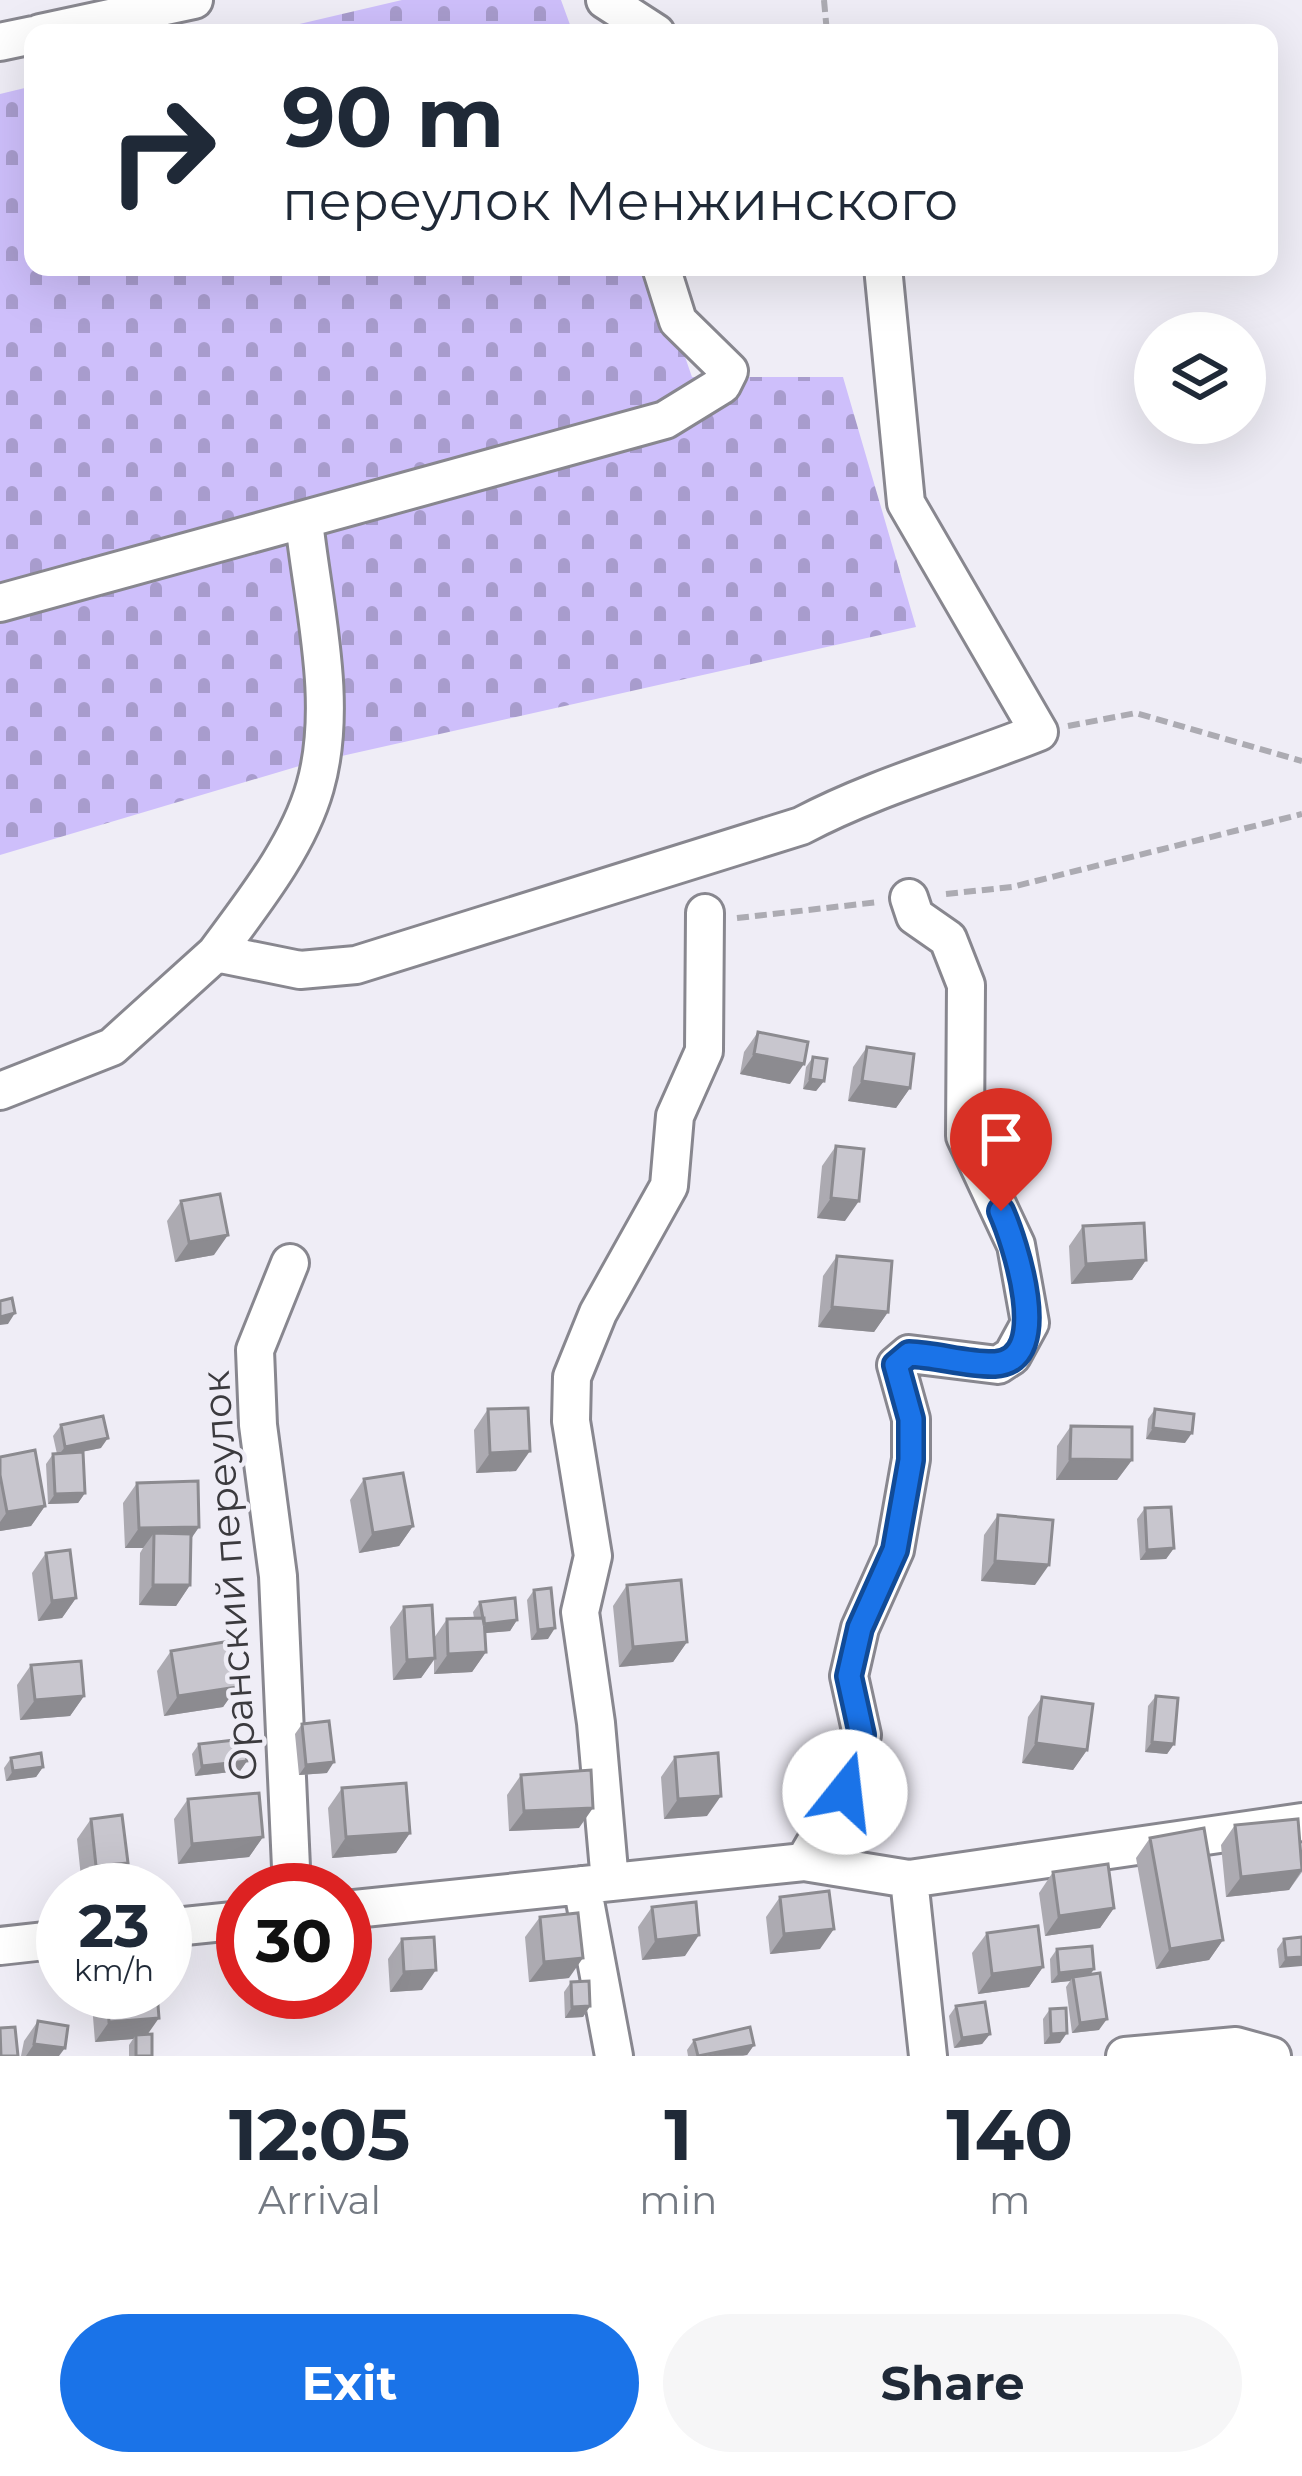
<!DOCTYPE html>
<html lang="en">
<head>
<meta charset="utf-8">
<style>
	body { margin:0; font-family:Montserrat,sans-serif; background:#f6f6f7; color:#1f2937; height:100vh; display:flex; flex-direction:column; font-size:45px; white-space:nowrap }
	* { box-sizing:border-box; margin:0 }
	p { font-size:39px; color:#747a83 }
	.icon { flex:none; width:66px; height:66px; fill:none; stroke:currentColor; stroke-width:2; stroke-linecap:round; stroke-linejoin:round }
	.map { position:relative; height:2056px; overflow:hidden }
	.sheet { display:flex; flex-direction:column; background:#fff; flex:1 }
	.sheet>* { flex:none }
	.hud { position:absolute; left:24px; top:24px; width:1254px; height:252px; border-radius:24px; box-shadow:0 12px 48px #0002; background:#fff; color:#1f2937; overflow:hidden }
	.buttons { position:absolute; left:1134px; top:312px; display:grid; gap:24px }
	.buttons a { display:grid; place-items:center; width:132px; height:132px; border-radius:50%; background:#fff; box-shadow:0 12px 48px #0002; font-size:60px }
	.speed { position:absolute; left:36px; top:1863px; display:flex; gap:24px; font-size:60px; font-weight:700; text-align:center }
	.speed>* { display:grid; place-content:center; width:156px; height:156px; border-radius:50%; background:#fff; box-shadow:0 12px 48px #0002; line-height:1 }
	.speed small { font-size:30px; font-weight:400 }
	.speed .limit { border:18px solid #d22; background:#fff; color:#111 }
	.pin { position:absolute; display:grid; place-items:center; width:102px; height:102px; color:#fff; margin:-123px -51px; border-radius:50% 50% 50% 0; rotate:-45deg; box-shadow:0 0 12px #0007 }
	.pin .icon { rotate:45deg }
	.me { position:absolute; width:132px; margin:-66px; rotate:16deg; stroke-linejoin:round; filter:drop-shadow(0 0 9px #0008) }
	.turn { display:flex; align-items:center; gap:42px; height:252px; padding:0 60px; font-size:54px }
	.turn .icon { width:156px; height:156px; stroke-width:2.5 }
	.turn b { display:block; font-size:84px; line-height:102px }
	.eta { display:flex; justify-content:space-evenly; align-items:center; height:204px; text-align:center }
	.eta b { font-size:72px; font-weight:700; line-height:84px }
	.button { display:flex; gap:24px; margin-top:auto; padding:24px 60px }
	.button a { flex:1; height:138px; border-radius:72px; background:#1a73e8; color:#fff; font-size:48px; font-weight:700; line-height:138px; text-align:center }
	.button a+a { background:#f6f6f7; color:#1f2937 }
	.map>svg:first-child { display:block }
	.cemetery { fill:url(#cemetery-stones) }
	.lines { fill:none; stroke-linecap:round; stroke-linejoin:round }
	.minor-casing { stroke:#88878f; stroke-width:42 }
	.path { stroke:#acabb2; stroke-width:6; stroke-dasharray:12 6; stroke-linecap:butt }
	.minor { stroke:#fff; stroke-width:36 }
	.wall { fill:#acaab1 }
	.shaded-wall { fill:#8c8b90 }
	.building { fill:#c8c6ce; stroke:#8c8b90; stroke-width:3 }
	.route-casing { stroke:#114b97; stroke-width:30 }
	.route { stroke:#1a73e8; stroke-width:21 }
	.labels { text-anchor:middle; stroke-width:9; stroke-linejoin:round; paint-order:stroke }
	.street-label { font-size:39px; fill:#3b3a3e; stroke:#efedf6 }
</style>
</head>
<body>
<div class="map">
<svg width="1302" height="2056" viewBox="0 0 1302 2056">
	<defs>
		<pattern id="cemetery-stones" width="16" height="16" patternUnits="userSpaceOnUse" patternTransform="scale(3)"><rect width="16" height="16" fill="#cebffb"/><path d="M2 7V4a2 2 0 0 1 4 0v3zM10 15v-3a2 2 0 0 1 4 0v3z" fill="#a89ccd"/></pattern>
	</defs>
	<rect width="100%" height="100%" fill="#efedf6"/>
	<path class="cemetery" d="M 402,0 L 561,0 L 573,33 L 261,33 Z
		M 33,86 L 33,267 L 654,267 L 692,377 L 843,377 L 916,627 L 306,764 L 0,855 L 0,94 Z"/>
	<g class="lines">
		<defs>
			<path id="minor" d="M 605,0 L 656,33
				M 40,33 L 194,0
				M 0,42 L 33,35
				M 0,603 L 665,420 L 722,385 L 729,371 L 678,321 L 661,267
				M 216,953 C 252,904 298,847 315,787 C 339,704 313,605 304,521
				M 0,1091 L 112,1047 L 216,953 L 300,970 L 356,965 L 801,826 C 877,786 959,764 1039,732 L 906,503 L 883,267
				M 290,1263 L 255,1350 L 258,1425 L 278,1576 L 292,1890
				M 804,1862 L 845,1792 L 862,1735 L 849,1676 L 860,1628 L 895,1550 L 911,1459 L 911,1419 L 896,1365 L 909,1354 L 998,1365 L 1012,1356 L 1030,1323 L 1016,1245 L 965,1136 L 966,985 L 948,939 L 915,916 L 909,898
				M 909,1879 L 928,2056
				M 610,1882 L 596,1723 L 580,1612 L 593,1556 L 571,1421 L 572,1377 L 598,1313 L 669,1186 L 675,1116 L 704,1051 L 705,913
				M 582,1885 L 614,2056
				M 345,1910 L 804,1862 L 909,1879 L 1302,1822
				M 165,1928 L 243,1920
				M 0,1946 L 63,1939
				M 1125,2056 L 1236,2046 L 1272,2056"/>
		</defs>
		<use href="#minor" class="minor-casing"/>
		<path class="path" d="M 824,0 L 827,33
			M 1068,726 L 1136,713 L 1302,761
			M 946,894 L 1012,887 L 1302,814
			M 737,918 L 879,902"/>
		<use href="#minor" class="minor"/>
	</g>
	<path class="wall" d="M 758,1032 L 790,1084 L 740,1074 L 744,1052 Z
		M 867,1047 L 910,1088 L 896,1108 L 848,1101 L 853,1067 Z
		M 813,1057 L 824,1081 L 816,1091 L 803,1089 L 806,1067 Z
		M 836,1146 L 845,1221 L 817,1218 L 822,1166 Z
		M 181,1201 L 214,1255 L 175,1262 L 167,1221 Z
		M 1083,1226 L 1146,1260 L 1132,1280 L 1071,1284 L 1069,1246 Z
		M 837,1256 L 888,1312 L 874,1332 L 818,1327 L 823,1276 Z
		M 488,1409 L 516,1471 L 476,1473 L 474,1430 Z
		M 1155,1409 L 1185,1443 L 1146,1439 L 1148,1419 Z
		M 61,1425 L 101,1448 L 80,1452 L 85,1493 L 78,1503 L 48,1504 L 46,1464 L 53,1454 L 57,1454 L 53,1436 Z
		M 1071,1426 L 1132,1460 L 1117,1480 L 1056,1480 L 1057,1446 Z
		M 0,1457 L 45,1506 L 31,1526 L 0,1531 Z
		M 364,1479 L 413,1526 L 399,1546 L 359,1553 L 350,1500 Z
		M 137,1483 L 199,1527 L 191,1539 L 190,1585 L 176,1606 L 139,1605 L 140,1553 L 143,1548 L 125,1548 L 123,1503 Z
		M 1145,1508 L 1174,1548 L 1166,1559 L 1140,1560 L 1137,1519 Z
		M 998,1515 L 1035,1585 L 981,1581 L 984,1535 Z
		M 46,1553 L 76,1598 L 62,1618 L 38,1621 L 32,1573 Z
		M 627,1585 L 687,1642 L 673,1662 L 619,1667 L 613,1606 Z
		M 534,1590 L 548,1639 L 531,1640 L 527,1600 Z
		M 480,1602 L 517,1620 L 510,1631 L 485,1633 L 486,1652 L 472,1672 L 434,1674 L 434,1660 L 421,1678 L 393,1680 L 390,1627 L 404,1607 L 434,1638 L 447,1619 L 474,1618 L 473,1612 Z
		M 171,1651 L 237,1687 L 223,1707 L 164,1716 L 157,1671 Z
		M 31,1665 L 84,1696 L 70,1716 L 20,1720 L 17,1685 Z
		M 1156,1696 L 1174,1744 L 1167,1754 L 1145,1752 L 1148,1706 Z
		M 1042,1697 L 1087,1750 L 1073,1770 L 1022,1763 L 1028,1717 Z
		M 302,1724 L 327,1773 L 299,1775 L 295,1734 Z
		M 199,1744 L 247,1761 L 240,1771 L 195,1776 L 192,1754 Z
		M 675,1757 L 707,1816 L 664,1819 L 661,1777 Z
		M 11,1758 L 43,1767 L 36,1777 L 6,1781 L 4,1768 Z
		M 521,1775 L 579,1828 L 509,1831 L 507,1795 Z
		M 342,1788 L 410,1833 L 396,1853 L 332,1858 L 328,1808 Z
		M 188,1799 L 263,1837 L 249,1857 L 178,1864 L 174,1819 Z
		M 91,1819 L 113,1883 L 82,1887 L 77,1839 Z
		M 1235,1825 L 1302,1856 L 1302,1872 L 1289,1890 L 1226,1897 L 1221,1845 Z
		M 1150,1838 L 1223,1940 L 1209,1960 L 1156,1969 L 1136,1858 Z
		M 1053,1872 L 1114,1908 L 1100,1928 L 1045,1936 L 1039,1893 Z
		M 780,1897 L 820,1949 L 770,1954 L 766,1917 Z
		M 652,1907 L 685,1956 L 642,1960 L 638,1927 Z
		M 540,1917 L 569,1978 L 529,1982 L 525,1937 Z
		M 987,1933 L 1043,1967 L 1029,1987 L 978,1994 L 972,1953 Z
		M 1302,1937 L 1279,1968 L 1277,1949 L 1284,1939 Z
		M 402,1939 L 422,1990 L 390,1992 L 388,1959 Z
		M 1057,1949 L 1094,1969 L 1090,1975 L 1099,2030 L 1072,2033 L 1066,1987 L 1070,1981 L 1051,1983 L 1050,1959 Z
		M 571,1982 L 590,2006 L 583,2017 L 565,2018 L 564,1992 Z
		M 91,1992 L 157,1992 L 147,2035 L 152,2056 L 129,2056 L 129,2045 L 133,2039 L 95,2042 Z
		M 283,1992 L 327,1992 L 327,1993 L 313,2013 L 285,2017 Z
		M 956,2006 L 990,2034 L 982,2044 L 954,2048 L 949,2016 Z
		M 1050,2009 L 1060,2043 L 1044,2044 L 1043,2019 Z
		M 38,2021 L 59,2056 L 21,2056 L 24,2041 Z
		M 694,2040 L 754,2045 L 747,2055 L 743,2056 L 688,2056 L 687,2050 Z"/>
	<path class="shaded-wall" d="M 754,1054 L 804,1064 L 790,1084 L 740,1074 Z
		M 810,1079 L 824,1081 L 816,1091 L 803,1089 Z
		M 862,1081 L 910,1088 L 896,1108 L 848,1101 Z
		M 831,1198 L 859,1201 L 845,1221 L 817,1218 Z
		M 228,1235 L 214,1255 L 175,1262 L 189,1242 Z
		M 1146,1260 L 1132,1280 L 1071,1284 L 1086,1264 Z
		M 832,1307 L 888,1312 L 874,1332 L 818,1327 Z
		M 15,1313 L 8,1324 L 0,1325 L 0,1317 Z
		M 1153,1428 L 1192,1433 L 1185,1443 L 1146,1439 Z
		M 108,1438 L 101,1448 L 57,1457 L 65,1447 Z
		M 530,1451 L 516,1471 L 476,1473 L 490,1453 Z
		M 1070,1459 L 1132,1460 L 1117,1480 L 1056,1480 Z
		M 85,1493 L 78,1503 L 48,1504 L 55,1494 Z
		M 45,1506 L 31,1526 L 0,1531 L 0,1522 L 7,1512 Z
		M 413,1526 L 399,1546 L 359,1553 L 373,1533 Z
		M 199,1527 L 185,1547 L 154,1533 L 143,1548 L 125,1548 L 139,1528 Z
		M 1174,1548 L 1166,1559 L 1140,1560 L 1147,1550 Z
		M 995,1561 L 1049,1565 L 1035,1585 L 981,1581 Z
		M 153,1585 L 190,1585 L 176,1606 L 139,1605 Z
		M 76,1598 L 62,1618 L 38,1621 L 52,1601 Z
		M 517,1620 L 510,1631 L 475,1634 L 483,1624 Z
		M 555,1628 L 548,1639 L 531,1640 L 538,1630 Z
		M 687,1642 L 673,1662 L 619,1667 L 633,1647 Z
		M 486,1652 L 472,1672 L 434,1674 L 448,1654 Z
		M 435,1658 L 421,1678 L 393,1680 L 407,1660 Z
		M 237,1687 L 223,1707 L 164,1716 L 178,1696 Z
		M 84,1696 L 70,1716 L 20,1720 L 35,1700 Z
		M 1152,1742 L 1174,1744 L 1167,1754 L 1145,1752 Z
		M 1036,1743 L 1087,1750 L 1073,1770 L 1022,1763 Z
		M 247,1761 L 240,1771 L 195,1776 L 202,1766 Z
		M 334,1762 L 327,1773 L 299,1775 L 306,1765 Z
		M 43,1767 L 36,1777 L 6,1781 L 13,1771 Z
		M 721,1796 L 707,1816 L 664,1819 L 678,1799 Z
		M 593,1808 L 579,1828 L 509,1831 L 524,1811 Z
		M 410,1833 L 396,1853 L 332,1858 L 346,1837 Z
		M 263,1837 L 249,1857 L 178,1864 L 192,1844 Z
		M 128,1863 L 113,1883 L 82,1887 L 96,1866 Z
		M 1302,1870 L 1289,1890 L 1226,1897 L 1241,1877 Z
		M 1114,1908 L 1100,1928 L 1045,1936 L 1059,1916 Z
		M 834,1929 L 820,1949 L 770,1954 L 784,1934 Z
		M 699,1935 L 685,1956 L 642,1960 L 656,1940 Z
		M 1223,1940 L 1209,1960 L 1156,1969 L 1170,1949 Z
		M 1302,1957 L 1302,1966 L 1279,1968 L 1286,1958 Z
		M 583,1958 L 569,1978 L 529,1982 L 544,1962 Z
		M 1043,1967 L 1029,1987 L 978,1994 L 992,1974 Z
		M 1094,1969 L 1087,1979 L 1073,1977 L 1070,1981 L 1051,1983 L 1059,1973 Z
		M 436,1970 L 422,1990 L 390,1992 L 404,1972 Z
		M 327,1993 L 313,2013 L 285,2017 L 300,1996 Z
		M 590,2006 L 583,2017 L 565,2018 L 572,2007 Z
		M 159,2018 L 145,2038 L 136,2035 L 133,2039 L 95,2042 L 109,2022 Z
		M 1107,2019 L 1099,2030 L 1072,2033 L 1080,2023 Z
		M 1067,2033 L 1060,2043 L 1044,2044 L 1051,2034 Z
		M 990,2034 L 982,2044 L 954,2048 L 962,2038 Z
		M 34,2044 L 65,2048 L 59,2056 L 26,2056 Z
		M 754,2045 L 747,2055 L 706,2056 Z"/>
	<path class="building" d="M 758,1032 L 808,1042 L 804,1064 L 754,1054 Z
		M 867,1047 L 914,1054 L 910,1088 L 862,1081 Z
		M 813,1057 L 827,1059 L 824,1081 L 810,1079 Z
		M 836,1146 L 864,1149 L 859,1201 L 831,1198 Z
		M 220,1194 L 228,1235 L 189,1242 L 181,1201 Z
		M 1144,1223 L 1146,1260 L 1086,1264 L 1083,1226 Z
		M 837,1256 L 892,1261 L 888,1312 L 832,1307 Z
		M 12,1298 L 15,1313 L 0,1317 L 0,1301 Z
		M 528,1408 L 530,1451 L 490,1453 L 488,1409 Z
		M 1155,1409 L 1194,1414 L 1192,1433 L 1153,1428 Z
		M 103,1416 L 108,1438 L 65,1447 L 61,1425 Z
		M 1071,1426 L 1132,1427 L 1132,1460 L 1070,1459 Z
		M 35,1450 L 45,1506 L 7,1512 L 0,1475 L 0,1457 Z
		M 83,1452 L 85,1493 L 55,1494 L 53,1454 Z
		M 403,1473 L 413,1526 L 373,1533 L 364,1479 Z
		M 198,1481 L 199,1527 L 139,1528 L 137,1483 Z
		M 1171,1507 L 1174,1548 L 1147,1550 L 1145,1508 Z
		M 998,1515 L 1053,1520 L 1049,1565 L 995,1561 Z
		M 154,1533 L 191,1534 L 190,1585 L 153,1585 Z
		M 70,1550 L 76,1598 L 52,1601 L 46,1553 Z
		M 681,1580 L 687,1642 L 633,1647 L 627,1585 Z
		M 551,1588 L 555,1628 L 538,1630 L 534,1590 Z
		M 515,1598 L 517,1620 L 484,1624 L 480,1602 Z
		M 432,1605 L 435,1658 L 407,1660 L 404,1607 Z
		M 484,1618 L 486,1652 L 448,1654 L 447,1619 Z
		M 230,1641 L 237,1687 L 178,1696 L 171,1651 Z
		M 81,1661 L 84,1696 L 35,1700 L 31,1665 Z
		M 1156,1696 L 1178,1698 L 1174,1744 L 1152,1742 Z
		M 1042,1697 L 1093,1704 L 1087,1750 L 1036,1743 Z
		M 329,1721 L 334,1762 L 306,1765 L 302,1724 Z
		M 244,1739 L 247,1761 L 202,1766 L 199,1744 Z
		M 41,1753 L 43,1767 L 13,1771 L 11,1758 Z
		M 718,1753 L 721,1796 L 678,1799 L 675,1757 Z
		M 591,1770 L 593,1808 L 524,1811 L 521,1775 Z
		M 406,1783 L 410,1833 L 346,1837 L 342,1788 Z
		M 259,1793 L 263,1837 L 192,1844 L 188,1799 Z
		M 122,1815 L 128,1863 L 96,1866 L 91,1819 Z
		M 1298,1819 L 1302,1870 L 1241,1877 L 1235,1825 Z
		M 1204,1828 L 1223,1940 L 1170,1949 L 1150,1838 Z
		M 1108,1864 L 1114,1908 L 1059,1916 L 1053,1872 Z
		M 829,1891 L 834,1929 L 784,1934 L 780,1897 Z
		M 696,1902 L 699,1935 L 656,1940 L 652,1907 Z
		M 578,1913 L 583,1958 L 544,1962 L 540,1917 Z
		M 1038,1926 L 1043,1967 L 992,1974 L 987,1933 Z
		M 434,1937 L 436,1970 L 404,1972 L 402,1939 Z
		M 1302,1937 L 1302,1957 L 1286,1958 L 1284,1939 Z
		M 1092,1946 L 1094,1969 L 1059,1973 L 1057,1949 Z
		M 1100,1973 L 1107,2019 L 1080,2023 L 1073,1977 Z
		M 589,1981 L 590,2006 L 572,2007 L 571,1982 Z
		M 107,1992 L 157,1992 L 159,2018 L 109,2022 Z
		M 299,1992 L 327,1992 L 327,1993 L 300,1996 Z
		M 985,2002 L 990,2034 L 962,2038 L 956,2006 Z
		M 1066,2008 L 1067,2033 L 1051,2034 L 1050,2009 Z
		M 38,2021 L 68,2026 L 65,2048 L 34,2044 Z
		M 15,2027 L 18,2056 L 1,2056 L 0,2028 Z
		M 750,2027 L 754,2045 L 698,2056 L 694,2040 Z
		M 152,2034 L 152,2056 L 136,2056 L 136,2035 Z"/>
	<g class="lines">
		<defs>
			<path id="route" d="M 845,1792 L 862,1735 L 849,1676 L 860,1628 L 895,1550 L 911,1460 L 911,1419 L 896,1365 L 909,1354 C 937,1355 968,1365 995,1364 C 1055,1361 1014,1240 1001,1211"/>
		</defs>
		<use href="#route" class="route-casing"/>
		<use href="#route" class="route"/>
	</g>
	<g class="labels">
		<g class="street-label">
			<text transform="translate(229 1576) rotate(-94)" y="14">Оранский переулок</text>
		</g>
	</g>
</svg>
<div class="buttons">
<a><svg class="icon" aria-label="layers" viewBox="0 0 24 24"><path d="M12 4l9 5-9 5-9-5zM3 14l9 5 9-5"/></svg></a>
</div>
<div class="speed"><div>23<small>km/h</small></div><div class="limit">30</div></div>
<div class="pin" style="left:1001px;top:1211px;background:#d93025"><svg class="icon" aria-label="arrive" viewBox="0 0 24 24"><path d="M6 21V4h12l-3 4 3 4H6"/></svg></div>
<svg class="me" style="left:845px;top:1792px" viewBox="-20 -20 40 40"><circle r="19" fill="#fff"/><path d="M0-13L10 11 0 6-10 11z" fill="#1a73e8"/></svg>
<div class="hud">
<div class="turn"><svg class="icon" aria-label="right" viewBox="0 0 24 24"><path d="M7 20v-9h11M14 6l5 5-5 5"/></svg><div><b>90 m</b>переулок Менжинского</div></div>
</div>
</div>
<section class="sheet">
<div class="eta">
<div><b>12:05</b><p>Arrival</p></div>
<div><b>1</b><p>min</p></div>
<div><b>140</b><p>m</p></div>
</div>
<div class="button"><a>Exit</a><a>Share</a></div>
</section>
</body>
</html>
